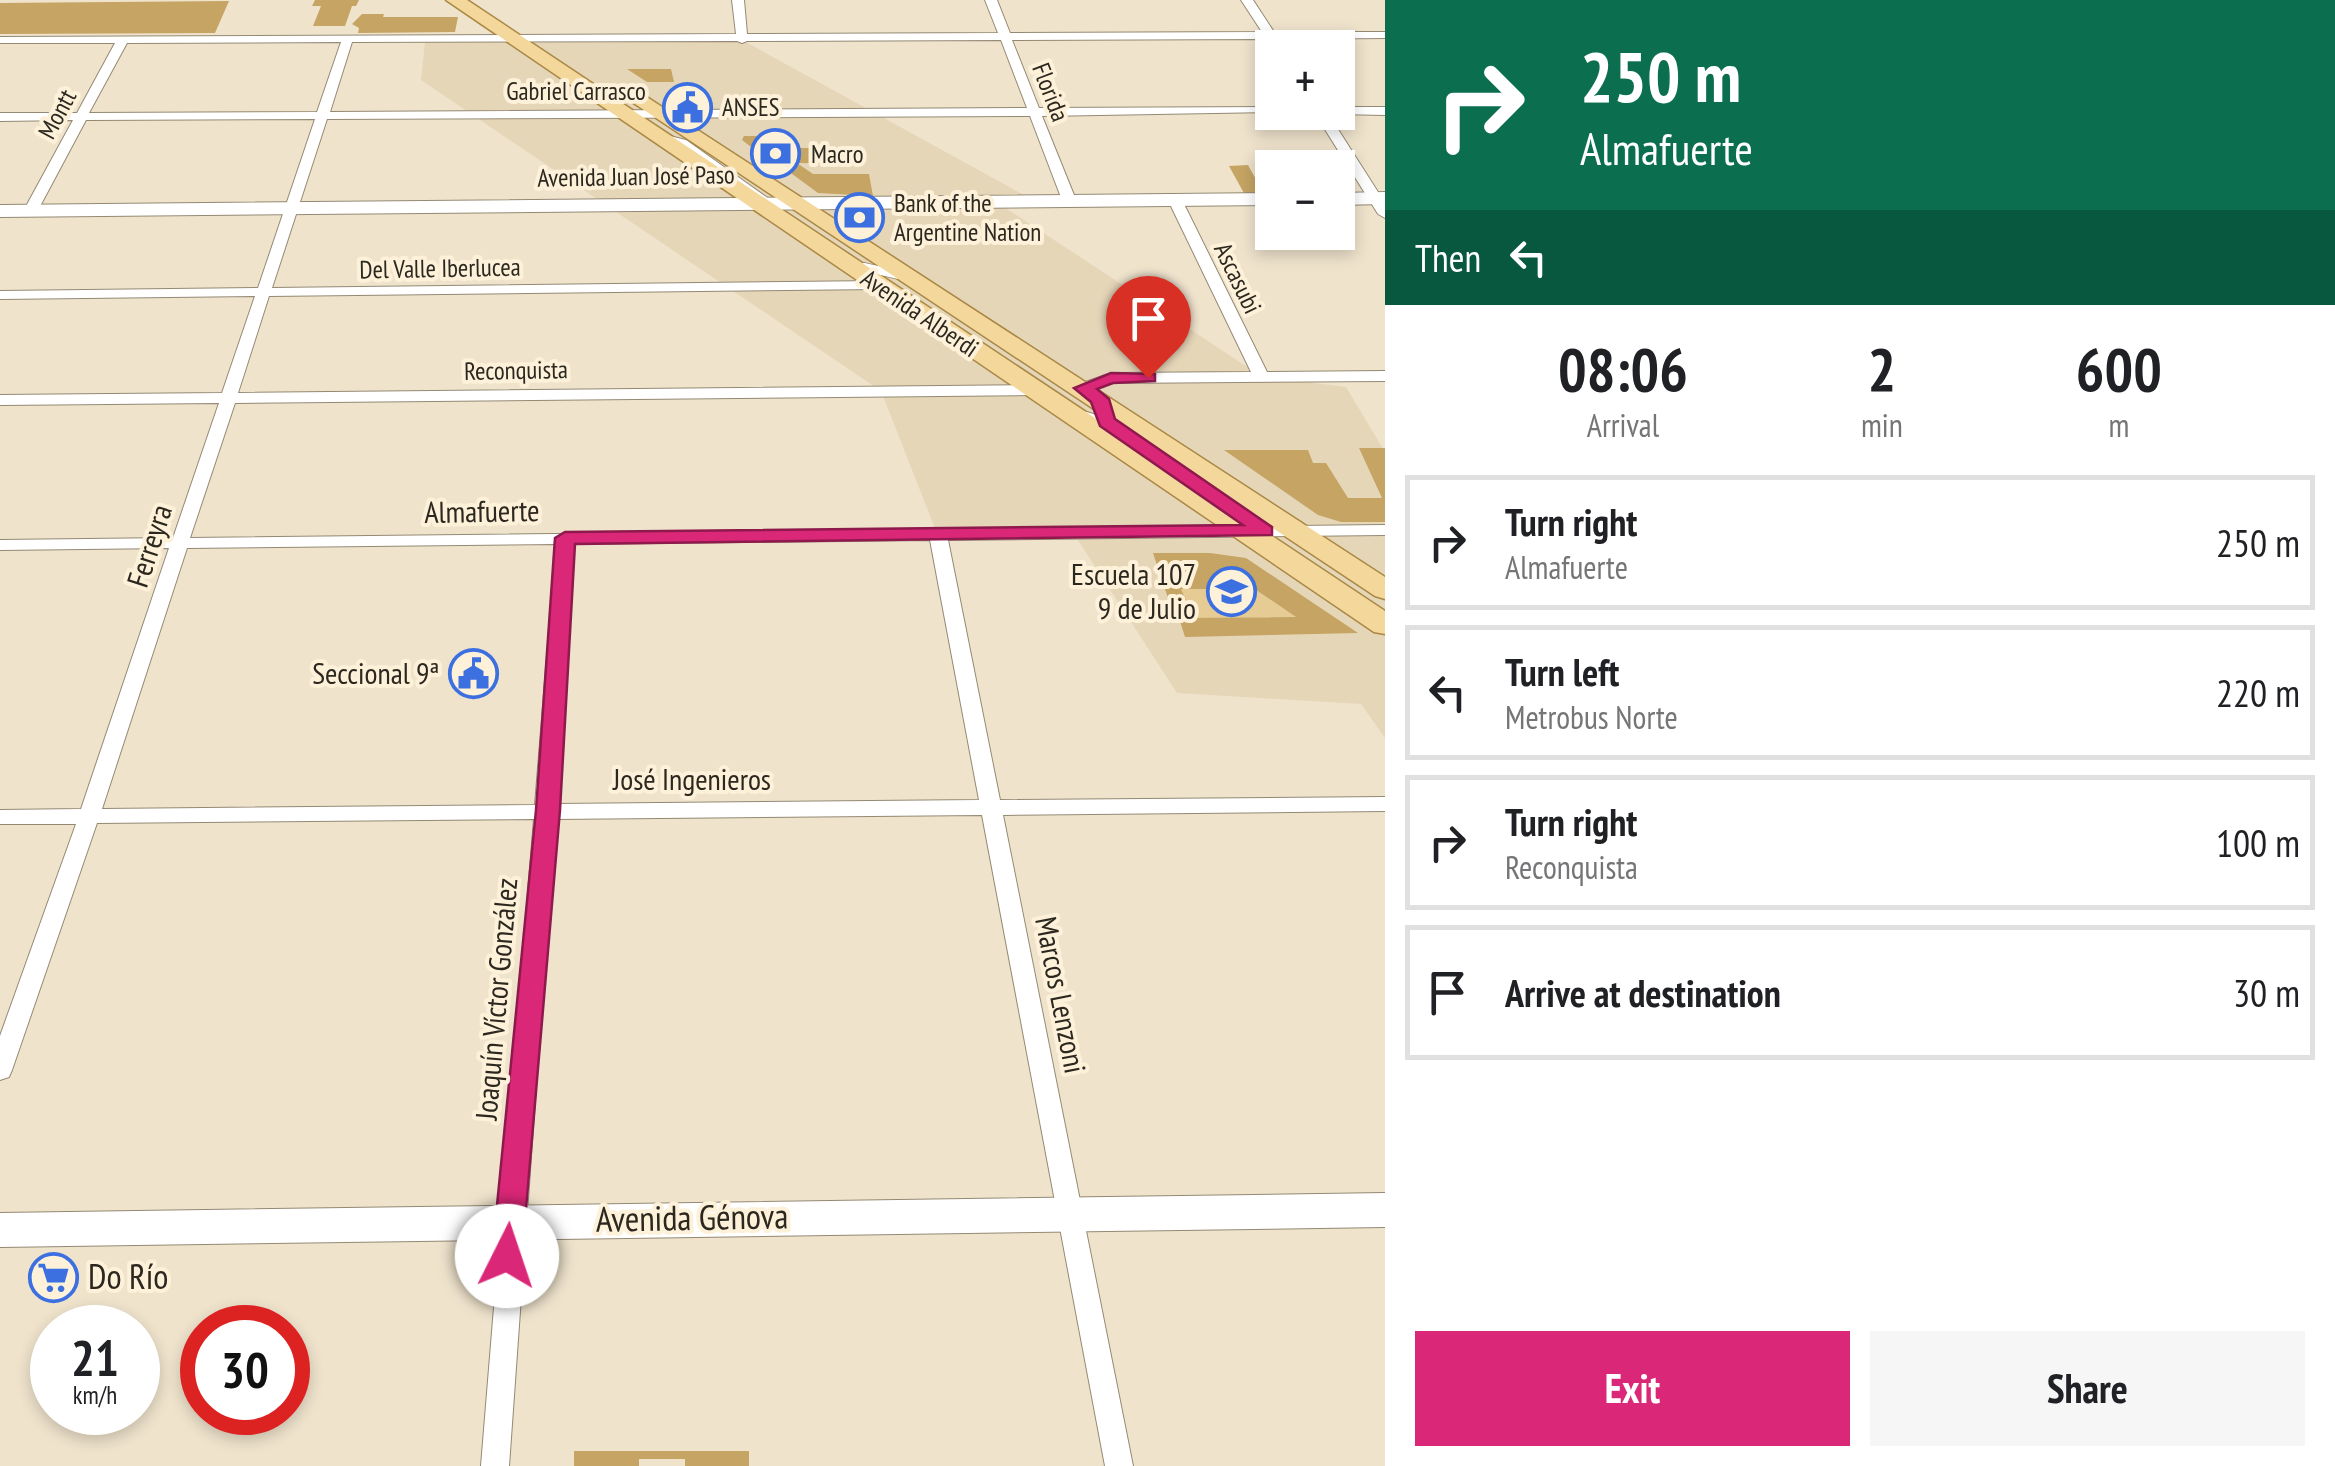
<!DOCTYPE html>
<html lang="en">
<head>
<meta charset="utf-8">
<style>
	body { margin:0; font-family:"PT Sans Narrow",sans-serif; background:#f6f6f6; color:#202124; height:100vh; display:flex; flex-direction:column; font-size:38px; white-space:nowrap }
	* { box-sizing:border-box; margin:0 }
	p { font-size:32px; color:#757577 }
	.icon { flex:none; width:55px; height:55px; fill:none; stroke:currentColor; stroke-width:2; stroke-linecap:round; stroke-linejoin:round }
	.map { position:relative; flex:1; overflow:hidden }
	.panel { display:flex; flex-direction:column; background:#fff; width:950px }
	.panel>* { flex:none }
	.hud { background:#0b6e4f; color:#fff; overflow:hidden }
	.buttons { position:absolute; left:1255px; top:30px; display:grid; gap:20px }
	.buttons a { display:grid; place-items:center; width:100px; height:100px; border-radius:0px; background:#fff; box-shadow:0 5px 15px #0003; font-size:50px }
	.speed { position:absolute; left:30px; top:1305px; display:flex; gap:20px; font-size:50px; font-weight:700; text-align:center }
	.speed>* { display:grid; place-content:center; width:130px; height:130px; border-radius:50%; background:#fff; box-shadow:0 5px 15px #0003; line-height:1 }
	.speed small { font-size:25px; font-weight:400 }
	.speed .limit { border:15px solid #d22; background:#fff; color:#111 }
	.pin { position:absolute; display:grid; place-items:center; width:85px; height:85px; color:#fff; margin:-102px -42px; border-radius:50% 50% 50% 0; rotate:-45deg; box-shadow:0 0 10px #0007 }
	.pin .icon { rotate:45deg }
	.me { position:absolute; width:110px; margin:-55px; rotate:4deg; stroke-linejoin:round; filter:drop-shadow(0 0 8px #0008) }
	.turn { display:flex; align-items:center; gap:35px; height:210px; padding:0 30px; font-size:45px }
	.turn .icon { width:130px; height:130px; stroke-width:2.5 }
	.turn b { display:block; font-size:70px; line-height:85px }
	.then { display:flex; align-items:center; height:95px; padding:0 30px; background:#0003; gap:20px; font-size:38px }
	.eta { display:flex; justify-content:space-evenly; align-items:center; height:170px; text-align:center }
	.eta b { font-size:60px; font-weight:800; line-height:70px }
	.button { display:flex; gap:20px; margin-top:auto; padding:20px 30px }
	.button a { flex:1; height:115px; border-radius:0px; background:#db2777; color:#fff; font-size:40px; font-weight:800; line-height:115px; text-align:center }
	.button a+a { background:#f6f6f6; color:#202124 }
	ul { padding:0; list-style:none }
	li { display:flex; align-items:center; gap:30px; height:135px; margin:0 20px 15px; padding:0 10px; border:5px solid #e0e0e0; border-radius:0px }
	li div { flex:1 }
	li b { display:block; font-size:38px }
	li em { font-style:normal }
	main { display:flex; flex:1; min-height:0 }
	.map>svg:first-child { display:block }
	.built { fill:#e6d6b8 }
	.green { fill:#e7cb94 }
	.building { fill:#c5a464 }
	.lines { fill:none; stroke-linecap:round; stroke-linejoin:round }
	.lane-far1-casing { stroke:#948974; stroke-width:8 }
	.lane-casing { stroke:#948974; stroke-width:10 }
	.street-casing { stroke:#948974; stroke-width:2 }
	.secondary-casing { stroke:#948974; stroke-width:2 }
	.primary-casing { stroke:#a98845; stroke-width:3 }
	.lane-far1 { stroke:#fff; stroke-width:6 }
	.lane { stroke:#fff; stroke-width:8 }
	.street { fill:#fff; fill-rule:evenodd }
	.secondary { fill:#fff; fill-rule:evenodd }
	.primary { fill:#f4d79b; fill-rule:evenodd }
	.route { fill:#db2777; stroke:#8e194d; stroke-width:2.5 }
	.labels { text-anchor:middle; stroke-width:8; stroke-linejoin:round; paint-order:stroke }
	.far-street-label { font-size:25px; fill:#2c271f; stroke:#fdf1d9 }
	.far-poi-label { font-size:25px; fill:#2c271f; stroke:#fdf1d9; text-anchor:start }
	.street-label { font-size:30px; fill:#2c271f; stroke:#fdf1d9 }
	.poi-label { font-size:30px; fill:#2c271f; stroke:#fdf1d9; text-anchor:end }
	.near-street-label { font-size:35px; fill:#2c271f; stroke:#fdf1d9 }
	.near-poi-label { font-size:35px; fill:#2c271f; stroke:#fdf1d9; text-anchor:start }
</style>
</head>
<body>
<main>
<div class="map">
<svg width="1385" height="1466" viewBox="0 0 1385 1466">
	<rect width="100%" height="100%" fill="#efe3cc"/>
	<path class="built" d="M 742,40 L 1033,200 L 995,201 L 1261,376 L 1346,387 L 1385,452 L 1385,738 L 1361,704 L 1177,693 L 1074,534 L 938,536 L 881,391 L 421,80 L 425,42 Z"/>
	<path class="green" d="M 1215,582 L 1246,583 L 1296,617 L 1179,618 L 1169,601 L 1185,600 L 1181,589 L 1216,589 Z"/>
	<path class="building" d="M 315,0 L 359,0 L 356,6 L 352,6 L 345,26 L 313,26 L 321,6 L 312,6 Z
		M 229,1 L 215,33 L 0,34 L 0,3 Z
		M 362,14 L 384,14 L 383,17 L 458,17 L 455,32 L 358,33 L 359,28 L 352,24 Z
		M 627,69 L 671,69 L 674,82 L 647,82 Z
		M 744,136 L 779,136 L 781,148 L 845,148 L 858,156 L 860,164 L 797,163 L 813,174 L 869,174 L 873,196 L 818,193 L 765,154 L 764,148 L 751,147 L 742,140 Z
		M 1248,165 L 1264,194 L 1245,195 L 1229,166 Z
		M 1359,448 L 1385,448 L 1385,522 L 1341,522 L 1318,515 L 1224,450 L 1308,450 L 1313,463 L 1326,463 L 1348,498 L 1382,498 Z
		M 1153,553 L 1210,553 L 1246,558 L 1358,633 L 1185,637 L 1179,618 L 1296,617 L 1246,583 L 1215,582 L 1217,589 L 1181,589 L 1186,600 L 1169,601 Z
		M 574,1451 L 749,1451 L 749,1466 L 685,1466 L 685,1459 L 639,1459 L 639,1466 L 574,1466 Z"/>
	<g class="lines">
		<defs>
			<path id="lane-far1" d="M 669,139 L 685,143 L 768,202"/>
			<path id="lane" d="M 864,267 L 899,275
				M 1083,415 L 1106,422 L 1266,532"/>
			<path id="street" d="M 732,0 L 744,0 L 747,34 L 998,33 L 985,0 L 997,0 L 1010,33 L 1262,32 L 1241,0 L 1253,0 L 1274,32 L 1385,32 L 1385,38 L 1278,39 L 1282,44 L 1276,47 L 1267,39 L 1012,40 L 1039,108 L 1272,107 L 1272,112 L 1277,112 L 1042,116 L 1076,200 L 1069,204 L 1062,200 L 1030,116 L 327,119 L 272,288 L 881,281 L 888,285 L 881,289 L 269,296 L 238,393 L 1032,385 L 1040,390 L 1032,395 L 235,403 L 190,538 L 1385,525 L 1385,535 L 948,540 L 1000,800 L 1385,797 L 1385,811 L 1003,815 L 1133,1466 L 1105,1466 L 982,815 L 555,819 L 509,1466 L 481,1466 L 534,819 L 97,823 L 12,1070 L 9,1077 L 0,1080 L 0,1036 L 76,824 L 0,824 L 0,810 L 81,809 L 169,548 L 0,550 L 0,540 L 173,538 L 219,403 L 0,405 L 0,395 L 222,393 L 255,296 L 0,299 L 0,291 L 258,288 L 315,119 L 86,120 L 38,210 L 26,213 L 24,210 L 73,120 L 0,121 L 0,113 L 77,113 L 115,43 L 0,43 L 0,37 L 736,34 ZM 1001,40 L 1027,108 L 330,112 L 352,42 L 737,41 L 742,43 L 747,41 ZM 341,42 L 317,112 L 89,113 L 127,43 ZM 930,540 L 979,800 L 556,804 L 574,544 ZM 556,544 L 535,805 L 102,809 L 187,548 Z
				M 1338,107 L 1385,107 L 1385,115 L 1334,114 L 1338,112 Z
				M 1314,112 L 1327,112 L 1385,203 L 1385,218 L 1378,214 Z
				M 1175,196 L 1182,200 L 1267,372 L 1385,371 L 1385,381 L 1113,383 L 1083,393 L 1077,391 L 1077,385 L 1111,373 L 1251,372 L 1168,200 Z"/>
			<path id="secondary" d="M 1385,192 L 1385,204 L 1338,205 L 1338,193 Z
				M 1272,193 L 1272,205 L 0,217 L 0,205 Z
				M 1385,1193 L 1385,1227 L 0,1247 L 0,1213 Z"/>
			<path id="primary" d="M 446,0 L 467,0 L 1385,611 L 1385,634 L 1374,632 Z
				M 636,90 L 1385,577 L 1385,599 L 1375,596 L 629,100 L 629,92 Z"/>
		</defs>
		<use href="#lane-far1" class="lane-far1-casing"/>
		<use href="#lane" class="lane-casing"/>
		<use href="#street" class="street-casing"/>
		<use href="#secondary" class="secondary-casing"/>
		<use href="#primary" class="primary-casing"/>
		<use href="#lane-far1" class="lane-far1"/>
		<use href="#lane" class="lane"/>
		<use href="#street" class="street"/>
		<use href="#secondary" class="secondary"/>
		<use href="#primary" class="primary"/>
	</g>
	<path class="route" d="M 1111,373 L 1155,374 L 1155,381 L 1113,383 L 1097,389 L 1109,399 L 1115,419 L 1272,527 L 1272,535 L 575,544 L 560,810 L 522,1256 L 518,1265 L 507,1269 L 496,1265 L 492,1256 L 536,810 L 555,538 L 565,532 L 1243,525 L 1100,426 L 1091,402 L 1074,388 Z"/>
	<defs>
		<symbol id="civic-ring" viewBox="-11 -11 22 22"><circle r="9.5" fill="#fdf1d9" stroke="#3c70e0" stroke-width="1.5"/><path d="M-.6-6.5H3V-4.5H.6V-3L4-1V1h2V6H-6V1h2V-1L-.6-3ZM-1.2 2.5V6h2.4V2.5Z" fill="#3c70e0"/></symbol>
		<symbol id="bank-ring" viewBox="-11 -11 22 22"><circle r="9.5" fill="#fdf1d9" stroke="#3c70e0" stroke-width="1.5"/><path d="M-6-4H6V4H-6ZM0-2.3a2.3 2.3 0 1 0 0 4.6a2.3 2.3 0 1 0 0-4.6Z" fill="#3c70e0"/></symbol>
		<symbol id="school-ring" viewBox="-11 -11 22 22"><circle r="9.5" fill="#fdf1d9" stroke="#3c70e0" stroke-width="1.5"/><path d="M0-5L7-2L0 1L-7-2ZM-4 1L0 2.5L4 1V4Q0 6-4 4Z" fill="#3c70e0"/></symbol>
		<symbol id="supermarket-ring" viewBox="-11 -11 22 22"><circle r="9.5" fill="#fdf1d9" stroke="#3c70e0" stroke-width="1.5"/><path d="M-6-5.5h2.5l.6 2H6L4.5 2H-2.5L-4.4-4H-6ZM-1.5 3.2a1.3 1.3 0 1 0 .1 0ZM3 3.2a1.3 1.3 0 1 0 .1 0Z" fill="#3c70e0"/></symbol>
	</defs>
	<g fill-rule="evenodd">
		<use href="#civic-ring" x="660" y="80" width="55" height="55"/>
		<use href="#bank-ring" x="748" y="126" width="55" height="55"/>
		<use href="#bank-ring" x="832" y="190" width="55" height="55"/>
		<use href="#school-ring" x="1204" y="564" width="55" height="55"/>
		<use href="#civic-ring" x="446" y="646" width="55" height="55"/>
		<use href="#supermarket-ring" x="26" y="1250" width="55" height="55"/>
	</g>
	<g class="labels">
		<g class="far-street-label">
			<text x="576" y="100">Gabriel Carrasco</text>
			<text transform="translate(1051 92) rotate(69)" y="9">Florida</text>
			<text transform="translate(57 114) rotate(-62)" y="9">Montt</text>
			<text transform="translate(636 176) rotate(-1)" y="9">Avenida Juan José Paso</text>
			<text transform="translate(440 268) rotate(-1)" y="9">Del Valle Iberlucea</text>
			<text transform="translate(1238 278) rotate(64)" y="9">Ascasubi</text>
			<text transform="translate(920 313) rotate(34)" y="9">Avenida Alberdi</text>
			<text transform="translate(516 370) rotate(-1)" y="9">Reconquista</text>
		</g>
		<g class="far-poi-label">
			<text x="722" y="116">ANSES</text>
			<text x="811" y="163">Macro</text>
			<text x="894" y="212">Bank of the<tspan x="894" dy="29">Argentine Nation</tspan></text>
		</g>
		<g class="street-label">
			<text transform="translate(482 512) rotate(-1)" y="10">Almafuerte</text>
			<text transform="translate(150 546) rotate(-72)" y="10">Ferreyra</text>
			<text x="692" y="790">José Ingenieros</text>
			<text transform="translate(1060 995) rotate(79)" y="10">Marcos Lenzoni</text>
			<text transform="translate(497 999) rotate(-85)" y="10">Joaquín Víctor González</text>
		</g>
		<g class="poi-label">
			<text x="1196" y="585">Escuela 107<tspan x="1196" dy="34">9 de Julio</tspan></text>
			<text x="439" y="684">Seccional 9ª</text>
		</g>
		<g class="near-street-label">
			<text transform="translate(692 1218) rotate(-1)" y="12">Avenida Génova</text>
		</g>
		<g class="near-poi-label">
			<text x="88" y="1289">Do Río</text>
		</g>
	</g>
</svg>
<div class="buttons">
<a>+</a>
<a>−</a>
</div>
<div class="speed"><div>21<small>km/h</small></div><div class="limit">30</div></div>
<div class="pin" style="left:1148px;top:378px;background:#d93025"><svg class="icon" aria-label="arrive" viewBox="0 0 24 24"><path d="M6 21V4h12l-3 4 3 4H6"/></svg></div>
<svg class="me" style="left:507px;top:1256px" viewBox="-20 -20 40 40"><circle r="19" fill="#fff"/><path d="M0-13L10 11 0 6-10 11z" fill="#db2777"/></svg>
</div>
<section class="panel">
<div class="hud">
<div class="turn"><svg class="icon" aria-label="right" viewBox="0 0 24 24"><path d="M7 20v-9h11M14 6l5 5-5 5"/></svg><div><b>250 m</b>Almafuerte</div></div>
<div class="then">Then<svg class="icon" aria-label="left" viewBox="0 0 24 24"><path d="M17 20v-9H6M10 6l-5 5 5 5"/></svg></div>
</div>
<div class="eta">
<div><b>08:06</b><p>Arrival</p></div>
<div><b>2</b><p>min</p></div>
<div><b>600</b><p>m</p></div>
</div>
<ul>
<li><svg class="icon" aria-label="right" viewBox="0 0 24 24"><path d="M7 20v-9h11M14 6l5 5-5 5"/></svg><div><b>Turn right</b><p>Almafuerte</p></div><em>250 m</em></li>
<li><svg class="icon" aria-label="left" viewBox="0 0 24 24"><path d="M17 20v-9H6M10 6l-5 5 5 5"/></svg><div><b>Turn left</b><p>Metrobus Norte</p></div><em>220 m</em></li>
<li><svg class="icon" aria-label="right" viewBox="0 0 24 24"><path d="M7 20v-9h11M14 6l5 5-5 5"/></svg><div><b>Turn right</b><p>Reconquista</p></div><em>100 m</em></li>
<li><svg class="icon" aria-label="arrive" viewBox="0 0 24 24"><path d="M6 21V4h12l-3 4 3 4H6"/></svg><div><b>Arrive at destination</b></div><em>30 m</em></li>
</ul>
<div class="button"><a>Exit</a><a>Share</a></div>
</section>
</main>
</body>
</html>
